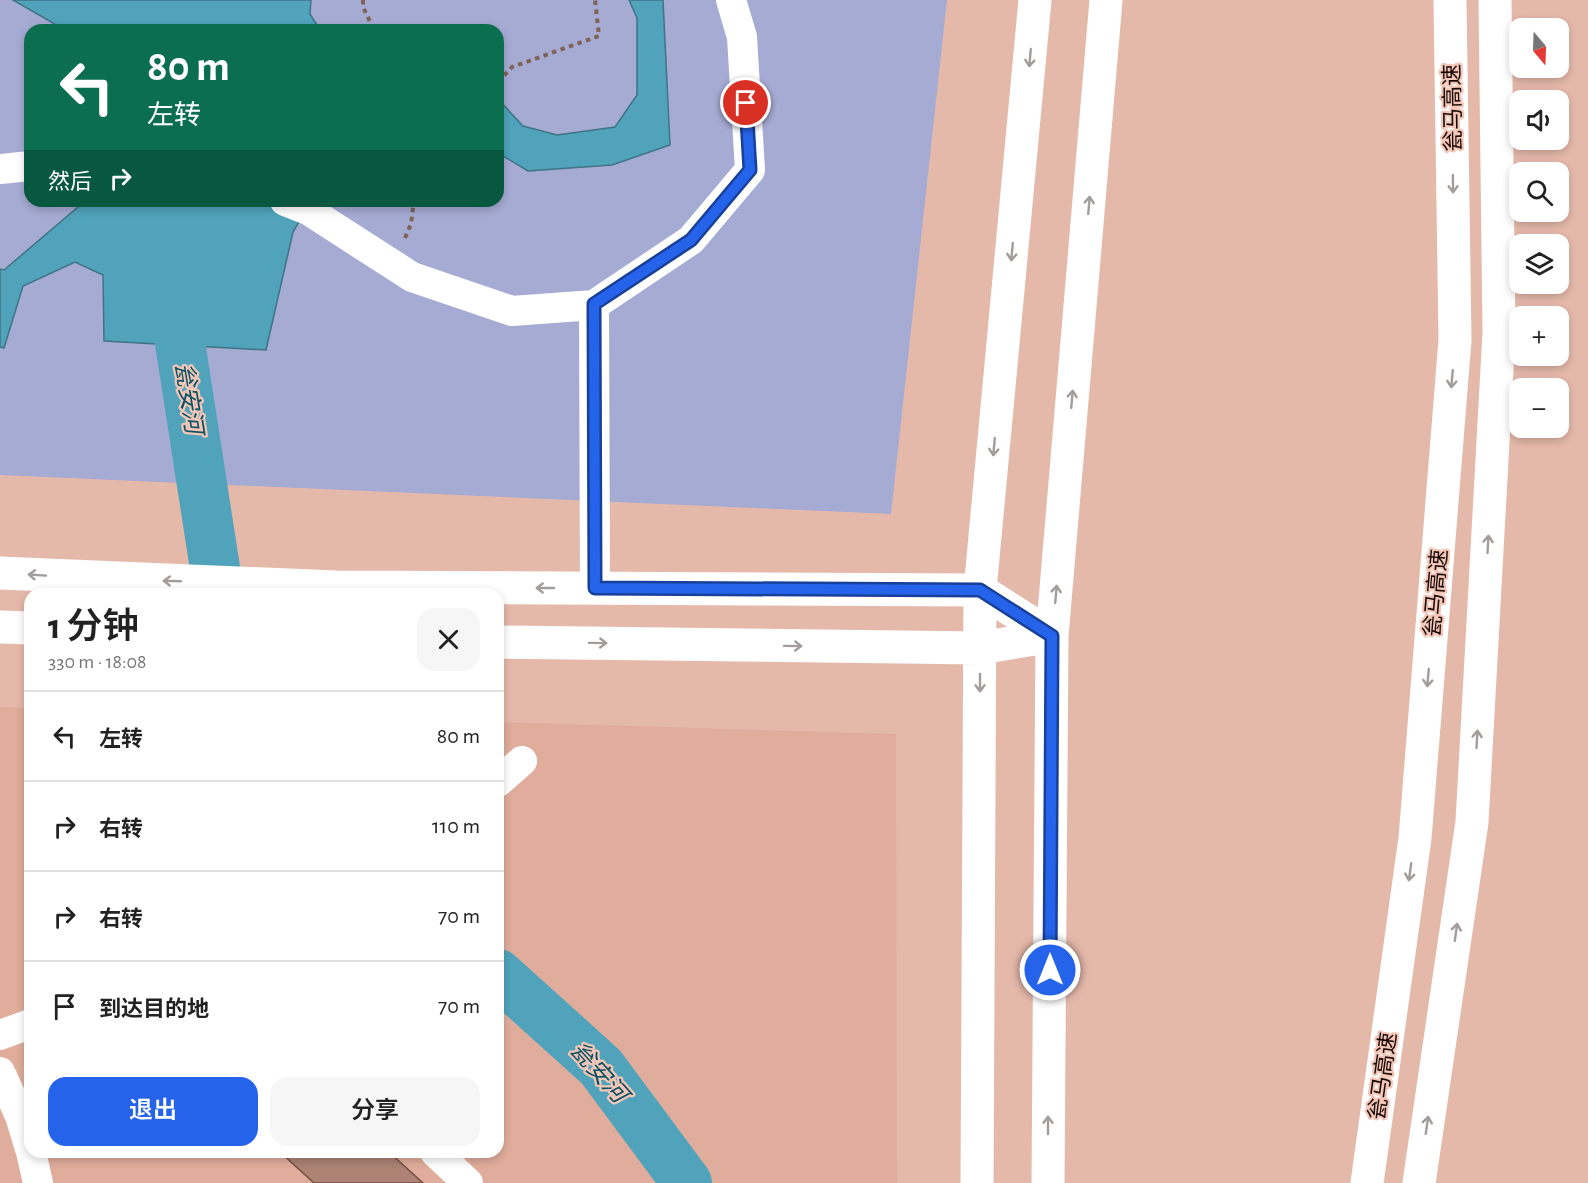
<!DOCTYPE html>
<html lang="zh">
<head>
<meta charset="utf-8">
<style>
	body { margin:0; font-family:"Alegreya Sans","Noto Sans SC",sans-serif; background:#f6f6f6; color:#222; height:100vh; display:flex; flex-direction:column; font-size:22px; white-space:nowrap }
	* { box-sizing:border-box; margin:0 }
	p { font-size:20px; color:#767676 }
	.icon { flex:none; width:33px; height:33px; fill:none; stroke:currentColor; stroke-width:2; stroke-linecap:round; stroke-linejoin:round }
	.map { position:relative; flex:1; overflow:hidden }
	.drawer { position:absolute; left:24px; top:588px; width:480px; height:570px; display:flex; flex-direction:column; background:#fff; border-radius:18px; box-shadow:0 3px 9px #0003 }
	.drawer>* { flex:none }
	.banner { position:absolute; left:24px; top:24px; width:480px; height:183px; border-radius:18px; box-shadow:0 3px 9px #0003; background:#0b6e4f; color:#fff; overflow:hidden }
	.needle { width:39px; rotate:161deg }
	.tools { position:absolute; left:1509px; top:18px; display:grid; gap:12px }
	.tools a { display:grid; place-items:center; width:60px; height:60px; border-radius:12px; background:#fff; box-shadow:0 3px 9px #0003; font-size:30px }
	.pin { position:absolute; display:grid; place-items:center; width:51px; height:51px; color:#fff; margin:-26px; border:3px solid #fff; border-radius:50%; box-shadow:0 2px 6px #0007 }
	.me { position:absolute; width:66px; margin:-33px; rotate:0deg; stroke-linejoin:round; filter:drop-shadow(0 0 4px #0008) }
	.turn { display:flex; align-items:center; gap:21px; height:126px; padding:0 24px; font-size:27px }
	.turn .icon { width:78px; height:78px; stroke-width:2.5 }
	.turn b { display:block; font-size:42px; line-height:51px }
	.then { display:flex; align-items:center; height:57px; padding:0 24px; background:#0003; gap:12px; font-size:22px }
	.round { display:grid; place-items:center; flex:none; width:63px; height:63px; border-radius:18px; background:#f6f6f6 }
	.overview { display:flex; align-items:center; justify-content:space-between; height:102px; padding:0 24px }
	h1 { font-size:36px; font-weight:600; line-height:45px }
	.button { display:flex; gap:12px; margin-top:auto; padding:12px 24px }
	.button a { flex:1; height:69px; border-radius:18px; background:#2563eb; color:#fff; font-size:24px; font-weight:600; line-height:69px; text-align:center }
	.button a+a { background:#f6f6f6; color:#222 }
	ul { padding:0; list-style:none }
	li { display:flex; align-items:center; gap:18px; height:90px; padding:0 24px; border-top:2px solid #e0e0e0 }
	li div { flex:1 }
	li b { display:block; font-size:22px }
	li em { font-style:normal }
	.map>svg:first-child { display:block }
	.built { fill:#e0ad9c }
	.green { fill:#a6abd4; fill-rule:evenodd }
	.water { fill:#50a3bb; stroke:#3f7484; stroke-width:1.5 }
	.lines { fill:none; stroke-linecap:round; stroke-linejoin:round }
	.river { stroke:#50a3bb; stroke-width:50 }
	.building { fill:#ac8375; stroke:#754f43; stroke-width:1.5 }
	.path { stroke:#7f6258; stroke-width:4; stroke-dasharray:4.5 4.5; stroke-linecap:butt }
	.minor { stroke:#fff; stroke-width:30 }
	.major { stroke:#fff; stroke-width:33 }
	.highway { stroke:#fff; stroke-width:33 }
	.oneway { stroke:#a29c9b }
	.route-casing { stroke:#184099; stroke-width:15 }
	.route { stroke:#2563eb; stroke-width:10 }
	.labels { text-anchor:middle; stroke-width:4.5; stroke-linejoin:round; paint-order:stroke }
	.street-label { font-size:22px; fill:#160804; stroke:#f3c6b7 }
	.water-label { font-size:24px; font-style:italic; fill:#0b5364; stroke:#f3c6b7 }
</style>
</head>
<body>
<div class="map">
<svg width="1588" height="1183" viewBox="0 0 1588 1183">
	<rect width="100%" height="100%" fill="#e5b9aa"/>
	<path class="built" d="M 0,707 L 30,708 L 30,1152 L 498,1152 L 498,722 L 896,734 L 897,1183 L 0,1183 Z"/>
	<path class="green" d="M 0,0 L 947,0 L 891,514 L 0,475 ZM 30,30 L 498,30 L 498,201 L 30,201 Z"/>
	<path class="water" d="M 13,0 L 311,0 L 310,14 L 320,30 L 65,30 Z
		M 629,0 L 663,0 L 670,145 L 612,165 L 528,171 L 498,153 L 498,99 L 523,126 L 557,135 L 615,127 L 637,95 L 637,18 Z
		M 85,201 L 311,201 L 293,232 L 266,350 L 104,341 L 103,275 L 75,262 L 23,286 L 4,348 L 0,347 L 0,269 L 4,270 Z"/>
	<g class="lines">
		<path class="river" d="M 158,201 L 219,594
			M 498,974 L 601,1067 L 687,1183"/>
	</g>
	<path class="building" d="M 280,1152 L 389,1152 L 423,1183 L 314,1183 Z"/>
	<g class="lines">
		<path class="path" d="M 363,0 L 363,7 L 374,30
			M 498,82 L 512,67 L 599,36 L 595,0
			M 405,238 L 411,224 L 414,201"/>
		<path class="minor" d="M 0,169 L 30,166
			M 285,201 L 308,210 L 412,277 L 512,311 L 594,305 L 691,240 L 750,170 L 742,37 L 731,0
			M 594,305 L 595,588
			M 498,782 L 522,761
			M 0,1035 L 30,1024
			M 0,1072 L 20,1116 L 30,1149
			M 31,1152 L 38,1183
			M 435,1152 L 468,1183"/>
		<path class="major" d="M 0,573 L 336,587 L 980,590 L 1052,636
			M 0,627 L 30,628
			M 498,642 L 980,648 L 1052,636
			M 977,1183 L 980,590 L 1035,0
			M 1048,1183 L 1052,636 L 1106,0"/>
		<path class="highway" d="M 1367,1183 L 1415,838 L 1455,340 L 1450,0
			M 1419,1183 L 1472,822 L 1499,333 L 1495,0"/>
	</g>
	<defs><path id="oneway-shaft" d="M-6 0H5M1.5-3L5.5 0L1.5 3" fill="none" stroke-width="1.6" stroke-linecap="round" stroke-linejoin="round" transform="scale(1.5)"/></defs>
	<g class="oneway">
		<use href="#oneway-shaft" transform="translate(1030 58) rotate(95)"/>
		<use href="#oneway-shaft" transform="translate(1453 184) rotate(89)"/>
		<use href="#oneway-shaft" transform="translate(1089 205) rotate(-85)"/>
		<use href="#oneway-shaft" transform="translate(1012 252) rotate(95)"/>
		<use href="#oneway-shaft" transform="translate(1452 379) rotate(95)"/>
		<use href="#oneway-shaft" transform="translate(1072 399) rotate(-85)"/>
		<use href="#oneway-shaft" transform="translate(994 447) rotate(95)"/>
		<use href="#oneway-shaft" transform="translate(1488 544) rotate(-87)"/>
		<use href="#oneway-shaft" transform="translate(37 575) rotate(-176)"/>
		<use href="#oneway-shaft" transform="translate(172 581) rotate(-178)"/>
		<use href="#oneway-shaft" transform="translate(545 588) rotate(-180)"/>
		<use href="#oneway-shaft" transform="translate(1056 594) rotate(-85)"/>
		<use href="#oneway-shaft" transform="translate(598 643) rotate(1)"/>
		<use href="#oneway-shaft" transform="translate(793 646) rotate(1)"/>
		<use href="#oneway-shaft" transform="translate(1428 678) rotate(95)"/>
		<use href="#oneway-shaft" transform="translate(980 683) rotate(90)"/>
		<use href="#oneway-shaft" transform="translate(1477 739) rotate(-87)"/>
		<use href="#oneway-shaft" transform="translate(1410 872) rotate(98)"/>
		<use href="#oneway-shaft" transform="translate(1456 932) rotate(-82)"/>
		<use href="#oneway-shaft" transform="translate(1048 1125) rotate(-90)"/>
		<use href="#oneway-shaft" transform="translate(1427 1125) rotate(-82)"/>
	</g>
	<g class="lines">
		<defs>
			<path id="route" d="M 746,103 L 750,170 L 691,240 L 594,304 L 595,588 L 980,590 L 1052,636 L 1050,970"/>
		</defs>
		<use href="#route" class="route-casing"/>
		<use href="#route" class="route"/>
	</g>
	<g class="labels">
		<g class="street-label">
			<text transform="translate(1452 108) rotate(-91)" y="8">瓮马高速</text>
			<text transform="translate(1435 593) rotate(-85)" y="8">瓮马高速</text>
			<text transform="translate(1382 1076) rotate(-82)" y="8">瓮马高速</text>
		</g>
		<g class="water-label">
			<text transform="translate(189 398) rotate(81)" y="8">瓮安河</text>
			<text transform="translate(599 1072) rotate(48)" y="8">瓮安河</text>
		</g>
	</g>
</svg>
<div class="tools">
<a><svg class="needle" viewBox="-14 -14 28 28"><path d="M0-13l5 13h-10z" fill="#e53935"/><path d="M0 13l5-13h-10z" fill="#767676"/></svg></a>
<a><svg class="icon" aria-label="sound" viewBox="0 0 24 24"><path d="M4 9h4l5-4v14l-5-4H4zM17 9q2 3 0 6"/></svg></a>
<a><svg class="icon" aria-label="search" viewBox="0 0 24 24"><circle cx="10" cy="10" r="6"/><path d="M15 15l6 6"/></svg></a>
<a><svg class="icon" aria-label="layers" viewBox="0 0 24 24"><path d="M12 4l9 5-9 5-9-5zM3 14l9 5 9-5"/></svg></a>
<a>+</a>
<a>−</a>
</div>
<div class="pin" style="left:746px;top:103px;background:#d93025"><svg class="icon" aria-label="arrive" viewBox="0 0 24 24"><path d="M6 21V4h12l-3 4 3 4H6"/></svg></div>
<svg class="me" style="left:1050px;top:970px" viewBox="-20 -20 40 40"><circle r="17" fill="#2563eb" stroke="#fff" stroke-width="3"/><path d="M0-11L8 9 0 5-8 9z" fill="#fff"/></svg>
<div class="banner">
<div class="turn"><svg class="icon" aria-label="left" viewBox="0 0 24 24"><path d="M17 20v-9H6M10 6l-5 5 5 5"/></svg><div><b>80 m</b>左转</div></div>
<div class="then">然后<svg class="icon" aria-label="right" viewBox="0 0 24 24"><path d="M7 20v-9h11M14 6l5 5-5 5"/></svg></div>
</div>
<section class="drawer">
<div class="overview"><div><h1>1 分钟</h1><p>330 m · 18:08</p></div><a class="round"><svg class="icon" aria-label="close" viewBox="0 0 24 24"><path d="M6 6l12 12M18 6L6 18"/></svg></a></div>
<ul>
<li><svg class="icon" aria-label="left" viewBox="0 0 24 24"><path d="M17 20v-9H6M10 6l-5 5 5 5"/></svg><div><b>左转</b></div><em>80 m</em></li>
<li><svg class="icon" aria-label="right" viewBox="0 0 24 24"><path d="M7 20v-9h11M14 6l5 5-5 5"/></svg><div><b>右转</b></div><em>110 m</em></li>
<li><svg class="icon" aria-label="right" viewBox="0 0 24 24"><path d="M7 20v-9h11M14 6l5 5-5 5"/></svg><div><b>右转</b></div><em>70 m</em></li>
<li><svg class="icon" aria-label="arrive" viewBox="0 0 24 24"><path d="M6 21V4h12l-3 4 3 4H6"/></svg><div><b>到达目的地</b></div><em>70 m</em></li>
</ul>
<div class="button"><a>退出</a><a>分享</a></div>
</section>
</div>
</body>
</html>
